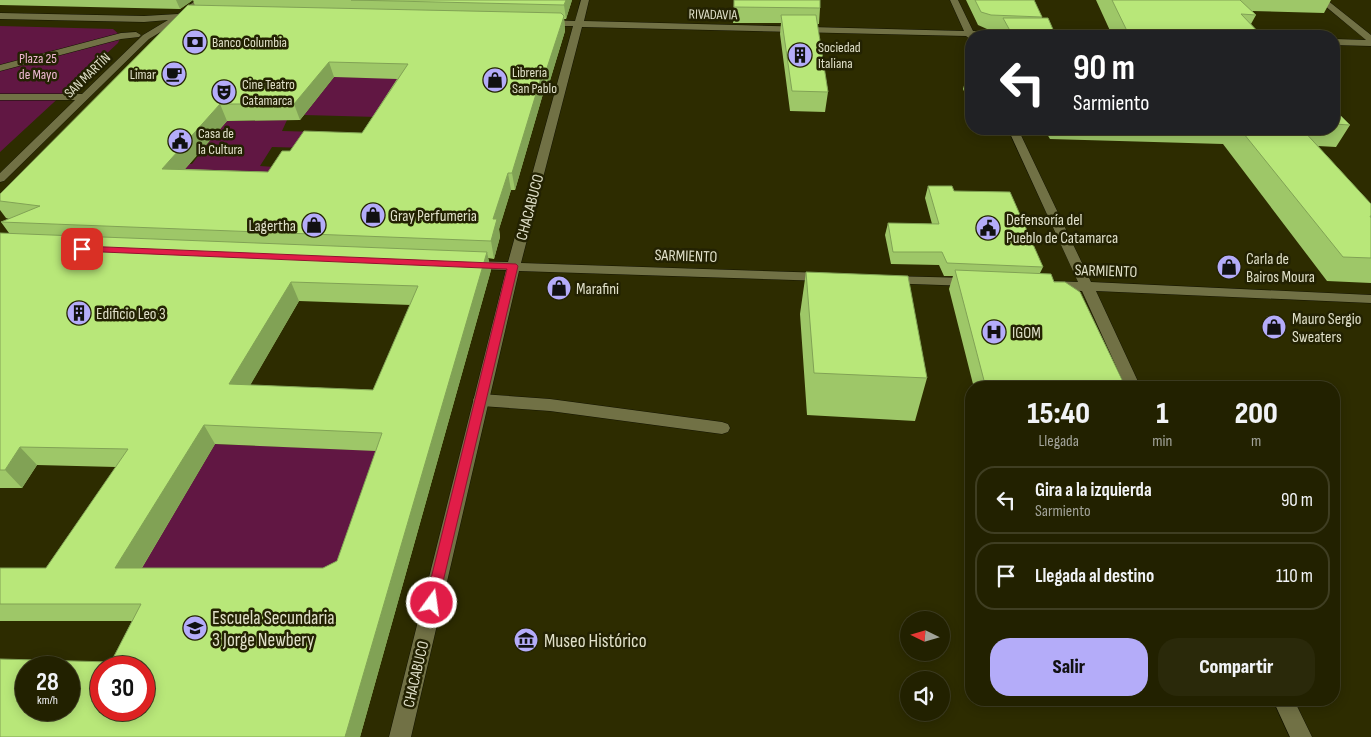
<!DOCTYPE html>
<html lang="es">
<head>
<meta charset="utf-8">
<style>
	body { margin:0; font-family:"Sofia Sans Condensed",sans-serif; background:#2a290a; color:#f1f3f6; height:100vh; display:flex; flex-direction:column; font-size:19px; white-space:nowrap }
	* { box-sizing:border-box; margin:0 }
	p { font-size:16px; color:#a2a399 }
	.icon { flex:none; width:28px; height:28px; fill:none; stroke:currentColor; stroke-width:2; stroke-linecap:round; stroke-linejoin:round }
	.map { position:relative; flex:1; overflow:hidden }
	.panel { position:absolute; left:965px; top:381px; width:375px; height:325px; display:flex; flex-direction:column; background:#222100; border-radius:20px; box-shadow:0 2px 12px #0003,0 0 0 1px #3f3e22 }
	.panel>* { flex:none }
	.top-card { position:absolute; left:965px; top:30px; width:375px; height:105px; border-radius:20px; box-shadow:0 2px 12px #0003,0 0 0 1px #3f3e22; background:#202124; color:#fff; overflow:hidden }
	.needle { width:32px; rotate:275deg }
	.tools { position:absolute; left:900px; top:611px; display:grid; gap:10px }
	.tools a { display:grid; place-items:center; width:50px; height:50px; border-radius:50%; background:#222100; box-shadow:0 2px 12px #0003,0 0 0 1px #3f3e22; font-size:25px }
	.speed { position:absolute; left:15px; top:656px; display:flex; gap:10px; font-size:25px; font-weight:700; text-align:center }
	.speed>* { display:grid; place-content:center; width:65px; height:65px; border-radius:50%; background:#222100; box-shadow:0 2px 12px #0003,0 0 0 1px #3f3e22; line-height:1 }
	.speed small { font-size:12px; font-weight:400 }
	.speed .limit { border:8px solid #d22; background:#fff; color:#111 }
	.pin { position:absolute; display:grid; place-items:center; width:42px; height:42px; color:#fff; margin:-21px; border-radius:10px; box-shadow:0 2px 8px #0006 }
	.me { position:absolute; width:55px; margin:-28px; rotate:14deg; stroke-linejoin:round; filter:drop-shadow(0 0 4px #0008) }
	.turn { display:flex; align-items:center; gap:18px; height:105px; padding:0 25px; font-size:22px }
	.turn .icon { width:65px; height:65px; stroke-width:2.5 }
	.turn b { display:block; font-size:35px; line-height:42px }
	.eta { display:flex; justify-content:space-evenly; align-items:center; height:85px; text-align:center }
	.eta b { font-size:30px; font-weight:800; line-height:35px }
	.primary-button { display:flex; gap:10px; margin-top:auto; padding:10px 25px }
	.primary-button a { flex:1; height:58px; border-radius:20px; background:#b4acf9; color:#111; font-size:20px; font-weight:800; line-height:58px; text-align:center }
	.primary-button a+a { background:#2a290a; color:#f1f3f6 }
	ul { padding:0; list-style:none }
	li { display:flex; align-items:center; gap:15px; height:68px; margin:0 10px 8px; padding:0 15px; border:2px solid #3f3e22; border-radius:20px }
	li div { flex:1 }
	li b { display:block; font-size:19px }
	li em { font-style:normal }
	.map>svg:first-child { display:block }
	.green { fill:#611743 }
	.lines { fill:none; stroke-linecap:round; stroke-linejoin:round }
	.lane-casing { stroke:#141401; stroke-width:1 }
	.street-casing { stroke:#141401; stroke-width:1 }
	.lane { fill:#717145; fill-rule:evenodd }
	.street { fill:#717145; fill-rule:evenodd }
	.wall { fill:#9ec768; fill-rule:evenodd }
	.shaded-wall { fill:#81a255 }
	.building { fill:#b8e779; stroke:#81a255; fill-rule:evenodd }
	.route { fill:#e11d48; stroke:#92132f }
	.labels { text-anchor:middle; stroke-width:5; stroke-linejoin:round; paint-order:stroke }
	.far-street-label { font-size:14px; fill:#e0e0c9; stroke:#232202 }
	.far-poi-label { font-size:14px; fill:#e0e0c9; stroke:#232202; text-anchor:start }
	.far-park-label { font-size:14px; fill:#f0bad4; stroke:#232202 }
	.street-label { font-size:16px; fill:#e0e0c9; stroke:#232202 }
	.poi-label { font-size:16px; fill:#e0e0c9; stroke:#232202; text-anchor:start }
	.near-poi-label { font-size:19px; fill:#e0e0c9; stroke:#232202; text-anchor:start }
</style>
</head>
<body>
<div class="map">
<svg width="1371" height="737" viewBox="0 0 1371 737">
	<rect width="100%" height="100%" fill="#2d2c00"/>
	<path class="green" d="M 0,26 L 113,29 L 121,36 L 118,43 L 0,152 Z
		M 334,77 L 412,78 L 415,118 L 304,115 Z
		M 287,120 L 282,131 L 394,134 L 383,150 L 272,147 L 260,166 L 289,168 L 224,188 L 168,163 L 192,164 L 225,121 Z
		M 215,444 L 389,451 L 344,586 L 131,586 Z"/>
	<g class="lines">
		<defs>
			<path id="lane" d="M 481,394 L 550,399 L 722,422 L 728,424 L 730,428 L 728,432 L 722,434 L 550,411 L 481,406 L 475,404 L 473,400 L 475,396 Z"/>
			<path id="street" d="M 196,0 L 205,0 L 192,13 L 200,13 L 200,17 L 182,19 L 149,39 L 4,181 L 0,182 L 0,173 L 75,100 L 0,100 L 0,94 L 82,94 L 143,35 L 168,20 L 144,22 L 0,19 L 0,13 L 144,16 L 178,14 Z
				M 581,0 L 589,0 L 584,21 L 964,31 L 950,0 L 958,0 L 973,31 L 1019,32 L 1024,35 L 971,36 L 971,40 L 966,36 L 582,27 L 521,263 L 825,273 L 832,277 L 825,281 L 519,271 L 411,737 L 389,737 L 506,270 L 471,269 L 464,265 L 471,261 L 508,262 L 573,26 L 545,26 L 541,23 L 545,20 L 575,21 Z
				M 1318,0 L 1327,0 L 1371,35 L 1371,46 L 1334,45 L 1334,39 L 1366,40 Z
				M 136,32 L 141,35 L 139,37 L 121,39 L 0,71 L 0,65 L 121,33 Z
				M 1008,129 L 1018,129 L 1091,282 L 1371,295 L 1371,303 L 1096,291 L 1141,388 L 1126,388 L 1082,291 L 1050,289 L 1043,285 L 1050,281 L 1078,282 Z
				M 888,276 L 970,278 L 977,282 L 970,286 L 883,283 L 881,280 Z
				M 1273,700 L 1294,700 L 1312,737 L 1290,737 Z"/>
		</defs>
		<use href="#lane" class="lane-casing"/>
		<use href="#street" class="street-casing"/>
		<use href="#lane" class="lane"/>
		<use href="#street" class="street"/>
	</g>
	<path class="wall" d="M 0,0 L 193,0 L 180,9 L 0,5 Z
		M 193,0 L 572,0 L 566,19 L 564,19 L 565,31 L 548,87 L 545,87 L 515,190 L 511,190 L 499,229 L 500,237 L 494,259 L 488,258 L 491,270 L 360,737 L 111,662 L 132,621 L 0,621 L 0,568 L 46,568 L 116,467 L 37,465 L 22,488 L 0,488 L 0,233 L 9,233 L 1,222 L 9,219 L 6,218 L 0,210 L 0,194 L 195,6 ZM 334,77 L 397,79 L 362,133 L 290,151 L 268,172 L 185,169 L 227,121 L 300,120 ZM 299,301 L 411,305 L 373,390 L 250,385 ZM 215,444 L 376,451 L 337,561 L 323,568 L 142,568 Z
		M 734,0 L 820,8 L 819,24 L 817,24 L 828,92 L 825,112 L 790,111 L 780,34 L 781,23 L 733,23 Z
		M 966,0 L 1034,0 L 1042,18 L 1055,34 L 1112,35 L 1096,0 L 1331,0 L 1324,13 L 1252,11 L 1256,15 L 1251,24 L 1262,36 L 998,36 L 1000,29 L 987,29 L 978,25 Z
		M 969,68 L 971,68 L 971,107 L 963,89 Z
		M 1334,109 L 1350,125 L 1336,147 L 1318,146 L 1371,204 L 1371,283 L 1327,281 L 1223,144 L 1050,139 L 1044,129 L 1334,129 Z
		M 928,186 L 954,191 L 1043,267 L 1040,273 L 1054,282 L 1126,388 L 974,388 L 949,289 L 953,276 L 944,276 L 939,265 L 891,264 L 885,235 L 888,223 L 932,224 L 925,198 Z
		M 806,272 L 927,378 L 915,421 L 807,415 L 800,314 Z"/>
	<path class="shaded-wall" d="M 176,0 L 193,0 L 180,9 Z
		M 566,0 L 572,0 L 566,19 L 564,5 Z
		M 564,16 L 565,31 L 548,87 L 546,71 Z
		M 329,62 L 334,77 L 300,120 L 294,104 Z
		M 543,71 L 545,87 L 515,190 L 512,173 Z
		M 220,104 L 227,121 L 170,186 L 162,169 Z
		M 508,173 L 511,190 L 499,229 L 500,237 L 494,259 L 491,241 L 493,219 Z
		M 487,252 L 491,270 L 360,737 L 345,737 Z
		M 291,282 L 299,301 L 240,403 L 229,384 Z
		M 204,425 L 215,444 L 131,586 L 115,568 Z
		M 20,447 L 37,465 L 22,488 L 5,470 Z"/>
	<path class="building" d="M 351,0 L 566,0 L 564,5 Z
		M 734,0 L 820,0 L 820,8 L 734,7 Z
		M 975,0 L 1034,0 L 1042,17 L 991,15 L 981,12 Z
		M 1112,0 L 1240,0 L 1256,15 L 1241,14 L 1262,36 L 1013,36 L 1003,18 L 1048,18 L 1055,34 L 1129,35 Z
		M 188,5 L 561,13 L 564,16 L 546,71 L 543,71 L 512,173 L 508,173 L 493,219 L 497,219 L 491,241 L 1,222 L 40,206 L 0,201 L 0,194 ZM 329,62 L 408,64 L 362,133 L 304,131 L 290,151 L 282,151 L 268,172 L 162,169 L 220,104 L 294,104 Z
		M 781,15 L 816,15 L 828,92 L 792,91 Z
		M 1334,109 L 1350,125 L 1334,124 Z
		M 1240,129 L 1302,129 L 1371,204 L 1371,216 L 1370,216 L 1371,218 L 1371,258 L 1343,257 Z
		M 928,186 L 952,186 L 954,191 L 1010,192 L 1043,267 L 947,263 L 942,252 L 893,252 L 888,223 L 939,224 Z
		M 0,233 L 487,252 L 345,737 L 0,737 L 0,659 L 111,662 L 141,604 L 0,604 L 0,568 L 46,568 L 128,449 L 20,447 L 5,470 L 0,470 ZM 291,282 L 418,286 L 373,390 L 229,384 ZM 204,425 L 382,433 L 337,561 L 323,568 L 115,568 ZM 26,668 L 69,668 L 69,710 L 26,710 ZM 101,668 L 144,668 L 144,710 L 101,710 Z
		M 955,270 L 1051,274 L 1054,282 L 1065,282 L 1080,292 L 1126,388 L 986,388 Z
		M 806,272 L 908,276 L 927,378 L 814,373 Z"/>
	<path class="route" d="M 82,246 L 516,264 L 518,266 L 437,607 L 432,609 L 427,607 L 425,603 L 507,269 L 79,251 L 79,247 Z"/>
	<defs>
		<symbol id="bank-disc" viewBox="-11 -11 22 22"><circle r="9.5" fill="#b4acf9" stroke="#232202"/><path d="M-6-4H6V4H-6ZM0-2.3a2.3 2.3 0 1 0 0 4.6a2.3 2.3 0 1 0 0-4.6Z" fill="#111"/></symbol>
		<symbol id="building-disc" viewBox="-11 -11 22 22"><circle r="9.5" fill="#b4acf9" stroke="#232202"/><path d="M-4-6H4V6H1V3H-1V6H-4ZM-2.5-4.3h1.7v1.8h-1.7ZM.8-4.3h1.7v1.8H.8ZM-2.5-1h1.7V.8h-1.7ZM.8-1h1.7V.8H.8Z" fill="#111"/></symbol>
		<symbol id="cafe-disc" viewBox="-11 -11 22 22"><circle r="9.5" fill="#b4acf9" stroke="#232202"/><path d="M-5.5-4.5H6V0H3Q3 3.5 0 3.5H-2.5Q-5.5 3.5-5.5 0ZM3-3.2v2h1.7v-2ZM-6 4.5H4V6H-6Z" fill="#111"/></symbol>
		<symbol id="shop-disc" viewBox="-11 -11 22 22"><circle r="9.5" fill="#b4acf9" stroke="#232202"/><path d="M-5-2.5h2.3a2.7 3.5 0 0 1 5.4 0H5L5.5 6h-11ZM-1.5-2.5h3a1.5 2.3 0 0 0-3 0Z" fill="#111"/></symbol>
		<symbol id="theatre-disc" viewBox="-11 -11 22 22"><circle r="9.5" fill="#b4acf9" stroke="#232202"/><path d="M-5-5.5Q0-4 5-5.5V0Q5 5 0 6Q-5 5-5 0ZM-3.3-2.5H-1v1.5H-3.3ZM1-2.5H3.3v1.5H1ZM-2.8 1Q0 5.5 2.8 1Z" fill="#111"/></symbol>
		<symbol id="civic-disc" viewBox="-11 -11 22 22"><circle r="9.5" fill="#b4acf9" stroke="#232202"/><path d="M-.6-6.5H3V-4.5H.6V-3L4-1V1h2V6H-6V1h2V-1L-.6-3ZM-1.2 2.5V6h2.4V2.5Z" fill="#111"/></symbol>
		<symbol id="hospital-disc" viewBox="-11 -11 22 22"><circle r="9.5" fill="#b4acf9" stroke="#232202"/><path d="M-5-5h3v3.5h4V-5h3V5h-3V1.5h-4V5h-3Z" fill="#111"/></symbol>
		<symbol id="school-disc" viewBox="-11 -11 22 22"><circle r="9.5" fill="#b4acf9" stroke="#232202"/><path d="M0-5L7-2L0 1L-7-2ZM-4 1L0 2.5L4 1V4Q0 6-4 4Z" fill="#111"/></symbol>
		<symbol id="museum-disc" viewBox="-11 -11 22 22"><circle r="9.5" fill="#b4acf9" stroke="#232202"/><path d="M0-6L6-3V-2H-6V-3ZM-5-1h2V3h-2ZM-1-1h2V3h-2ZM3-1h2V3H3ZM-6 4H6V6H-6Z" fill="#111"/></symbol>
	</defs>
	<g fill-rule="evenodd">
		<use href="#bank-disc" x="181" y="28" width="28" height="28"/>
		<use href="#building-disc" x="786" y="41" width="28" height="28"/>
		<use href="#cafe-disc" x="160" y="60" width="28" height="28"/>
		<use href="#shop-disc" x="481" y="66" width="28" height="28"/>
		<use href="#theatre-disc" x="210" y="78" width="28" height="28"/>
		<use href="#civic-disc" x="166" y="127" width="28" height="28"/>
		<use href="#shop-disc" x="359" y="201" width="28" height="28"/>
		<use href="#shop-disc" x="300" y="211" width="28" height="28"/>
		<use href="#civic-disc" x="974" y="214" width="28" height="28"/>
		<use href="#shop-disc" x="1215" y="253" width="28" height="28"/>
		<use href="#shop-disc" x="545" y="274" width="28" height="28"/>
		<use href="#building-disc" x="65" y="299" width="28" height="28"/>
		<use href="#shop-disc" x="1260" y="313" width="28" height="28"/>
		<use href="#hospital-disc" x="980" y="318" width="28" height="28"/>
		<use href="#school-disc" x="181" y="614" width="28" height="28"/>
		<use href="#museum-disc" x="512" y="626" width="28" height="28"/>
	</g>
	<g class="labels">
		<g class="far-street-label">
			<text transform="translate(713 14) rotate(1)" y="5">RIVADAVIA</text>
			<text transform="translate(87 75) rotate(-44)" y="5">SAN MARTÍN</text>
		</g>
		<g class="far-poi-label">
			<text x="212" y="47">Banco Columbia</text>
			<text x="818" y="52">Sociedad<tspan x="818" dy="16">Italiana</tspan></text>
			<text x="512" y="77">Libreria<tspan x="512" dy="16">San Pablo</tspan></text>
			<text x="156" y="79" text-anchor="end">Limar</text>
			<text x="242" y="89">Cine Teatro<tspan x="242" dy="16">Catamarca</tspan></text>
			<text x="198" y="138">Casa de<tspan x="198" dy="16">la Cultura</tspan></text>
		</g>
		<g class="far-park-label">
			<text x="38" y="63">Plaza 25<tspan x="38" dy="16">de Mayo</tspan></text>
		</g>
		<g class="street-label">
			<text transform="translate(529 207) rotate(-75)" y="6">CHACABUCO</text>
			<text transform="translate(686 255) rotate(2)" y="6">SARMIENTO</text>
			<text transform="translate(1106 270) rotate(2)" y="6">SARMIENTO</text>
			<text transform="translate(415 674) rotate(-77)" y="6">CHACABUCO</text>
		</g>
		<g class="poi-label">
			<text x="390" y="221">Gray Perfumeria</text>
			<text x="1006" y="225">Defensoría del<tspan x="1006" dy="18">Pueblo de Catamarca</tspan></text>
			<text x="296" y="231" text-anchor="end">Lagertha</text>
			<text x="1246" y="264">Carla de<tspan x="1246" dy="18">Bairos Moura</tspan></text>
			<text x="576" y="294">Marafini</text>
			<text x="96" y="319">Edificio Leo 3</text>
			<text x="1292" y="324">Mauro Sergio<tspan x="1292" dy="18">Sweaters</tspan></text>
			<text x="1012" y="338">IGOM</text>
		</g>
		<g class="near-poi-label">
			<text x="212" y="624">Escuela Secundaria<tspan x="212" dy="22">3 Jorge Newbery</tspan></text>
			<text x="544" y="647">Museo Histórico</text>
		</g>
	</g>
</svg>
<div class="tools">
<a><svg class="needle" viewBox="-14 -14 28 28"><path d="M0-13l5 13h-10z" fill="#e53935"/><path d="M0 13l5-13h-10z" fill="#a2a399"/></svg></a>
<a><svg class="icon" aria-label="sound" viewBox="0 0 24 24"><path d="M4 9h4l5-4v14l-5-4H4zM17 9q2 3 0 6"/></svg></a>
</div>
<div class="speed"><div>28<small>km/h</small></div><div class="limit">30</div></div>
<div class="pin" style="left:82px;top:249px;background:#d93025"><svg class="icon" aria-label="arrive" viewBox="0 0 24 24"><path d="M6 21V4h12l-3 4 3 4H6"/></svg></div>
<svg class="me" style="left:432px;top:603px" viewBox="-20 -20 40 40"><circle r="17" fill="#e11d48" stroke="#fff" stroke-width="3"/><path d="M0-11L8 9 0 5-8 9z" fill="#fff"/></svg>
<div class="top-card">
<div class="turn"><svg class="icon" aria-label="left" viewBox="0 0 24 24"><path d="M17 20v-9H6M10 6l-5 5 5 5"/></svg><div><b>90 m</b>Sarmiento</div></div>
</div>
<section class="panel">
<div class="eta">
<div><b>15:40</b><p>Llegada</p></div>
<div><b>1</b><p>min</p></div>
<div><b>200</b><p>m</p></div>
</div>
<ul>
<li><svg class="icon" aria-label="left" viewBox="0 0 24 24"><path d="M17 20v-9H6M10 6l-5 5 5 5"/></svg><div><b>Gira a la izquierda</b><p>Sarmiento</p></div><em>90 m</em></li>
<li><svg class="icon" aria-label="arrive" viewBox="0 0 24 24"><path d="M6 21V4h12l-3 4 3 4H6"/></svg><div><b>Llegada al destino</b></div><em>110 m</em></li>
</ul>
<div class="primary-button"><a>Salir</a><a>Compartir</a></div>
</section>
</div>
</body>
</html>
